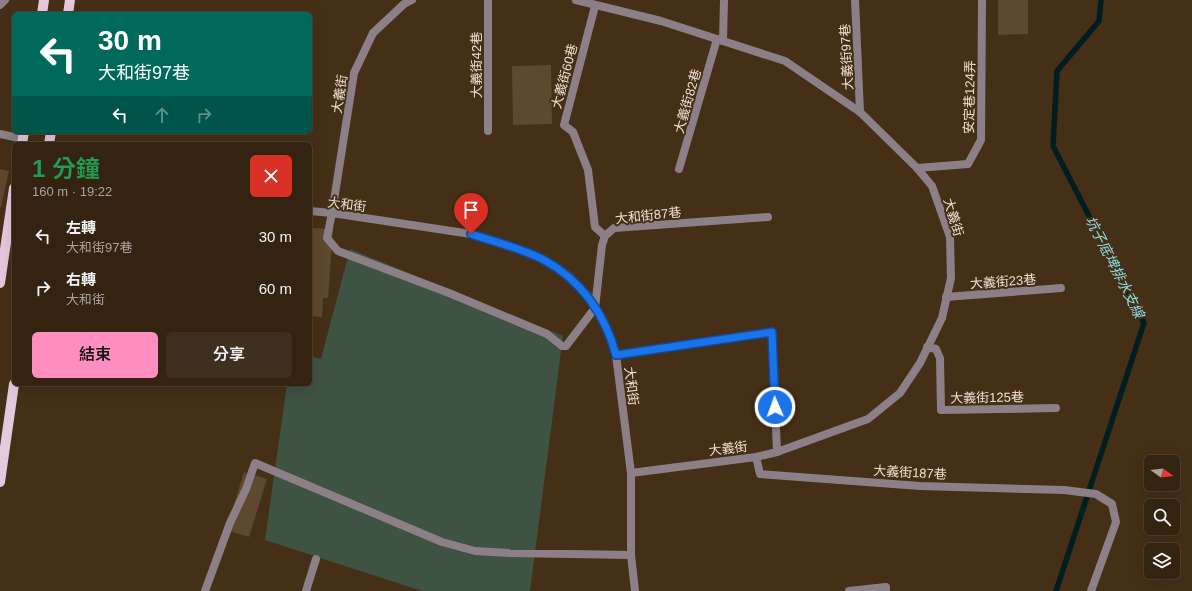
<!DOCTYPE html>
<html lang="zh-TW">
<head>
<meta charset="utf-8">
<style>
	body { margin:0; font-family:Helvetica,"Noto Sans TC",sans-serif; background:#3f2f1f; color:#f1f3f6; height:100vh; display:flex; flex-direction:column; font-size:15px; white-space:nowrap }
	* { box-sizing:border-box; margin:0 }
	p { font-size:13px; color:#a9a49f }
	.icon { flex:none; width:22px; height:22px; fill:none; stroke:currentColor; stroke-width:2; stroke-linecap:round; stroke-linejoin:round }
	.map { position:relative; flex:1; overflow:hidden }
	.sheet { position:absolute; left:12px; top:142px; width:300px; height:244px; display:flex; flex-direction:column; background:#342311; border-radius:6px; box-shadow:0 4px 16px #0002,0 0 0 1px #4e4031 }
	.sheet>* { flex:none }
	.top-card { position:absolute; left:12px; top:12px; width:300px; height:122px; border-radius:6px; box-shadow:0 4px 16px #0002,0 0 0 1px #4e4031; background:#00695c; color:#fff; overflow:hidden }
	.needle { width:26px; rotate:104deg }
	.controls { position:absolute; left:1144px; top:455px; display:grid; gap:8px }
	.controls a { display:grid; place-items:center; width:36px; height:36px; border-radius:6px; background:#342311; box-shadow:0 4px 16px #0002,0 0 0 1px #4e4031; font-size:20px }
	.pin { position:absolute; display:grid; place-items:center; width:34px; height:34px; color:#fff; margin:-41px -17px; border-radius:50% 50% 50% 0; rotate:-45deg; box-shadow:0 0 4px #0007 }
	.pin .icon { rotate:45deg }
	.me { position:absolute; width:44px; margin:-22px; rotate:358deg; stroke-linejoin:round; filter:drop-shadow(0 0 3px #0008) }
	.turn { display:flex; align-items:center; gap:14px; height:84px; padding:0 20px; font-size:18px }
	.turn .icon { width:52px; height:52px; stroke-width:2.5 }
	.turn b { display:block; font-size:28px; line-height:34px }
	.lanes { display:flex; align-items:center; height:38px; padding:0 20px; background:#0003; justify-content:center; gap:20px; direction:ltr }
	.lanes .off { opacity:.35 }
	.round { display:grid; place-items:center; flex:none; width:42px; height:42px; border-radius:6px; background:#3f2f1f }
	.headline { display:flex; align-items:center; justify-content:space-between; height:68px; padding:0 20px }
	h1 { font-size:24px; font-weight:600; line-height:30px; color:#1e9e55 }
	.action { display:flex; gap:8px; margin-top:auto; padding:8px 20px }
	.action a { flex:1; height:46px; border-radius:6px; background:#fd8ebf; color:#111; font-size:16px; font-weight:600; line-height:46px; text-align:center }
	.action a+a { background:#3f2f1f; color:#f1f3f6 }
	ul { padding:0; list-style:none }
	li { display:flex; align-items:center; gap:12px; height:52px; padding:0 20px }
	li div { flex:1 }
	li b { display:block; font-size:15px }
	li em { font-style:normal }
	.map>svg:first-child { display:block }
	.green { fill:#3e5342 }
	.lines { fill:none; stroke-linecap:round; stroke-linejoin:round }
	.stream { stroke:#001e1f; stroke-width:5.5 }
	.building { fill:#5e482f }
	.lane { stroke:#8d7f88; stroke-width:8 }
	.street { stroke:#8d7f88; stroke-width:8 }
	.primary { stroke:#e6c9dd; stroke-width:10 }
	.route-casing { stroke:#114b97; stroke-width:10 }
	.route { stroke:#1a73e8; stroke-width:7 }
	.labels { text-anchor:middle; stroke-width:4; stroke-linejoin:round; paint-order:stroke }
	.street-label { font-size:13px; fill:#eee0d2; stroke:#452f17 }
	.water-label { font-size:14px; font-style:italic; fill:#8ddde1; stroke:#452f17 }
</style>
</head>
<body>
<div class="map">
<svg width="1192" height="591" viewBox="0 0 1192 591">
	<rect width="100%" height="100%" fill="#452f17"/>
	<path class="green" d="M 350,249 L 563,336 L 530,591 L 422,591 L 265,540 L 287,384 L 310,384 L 310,356 L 321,359 Z"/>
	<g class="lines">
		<path class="stream" d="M 1056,591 L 1144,323 L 1053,146 L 1057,71 L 1099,21 L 1101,0"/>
	</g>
	<path class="building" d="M 998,0 L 1028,0 L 1028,34 L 998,35 Z
		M 551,65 L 552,124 L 513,125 L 512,66 Z
		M 0,169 L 9,171 L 1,207 L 0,207 Z
		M 310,228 L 333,229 L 328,298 L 323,298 L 322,317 L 312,316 L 311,331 L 310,331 Z
		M 244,472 L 267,479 L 249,537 L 226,530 Z"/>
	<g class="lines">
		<path class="lane" d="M 488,0 L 488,131
			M 855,0 L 860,112
			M 595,6 L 564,125 L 573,132 L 588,170 L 595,227 L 605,236
			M 723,41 L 724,0
			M 917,168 L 968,164 L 981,140 L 982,0
			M 679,169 L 717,39
			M 332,213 L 327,238 L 338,251 L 449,293 L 547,334 L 562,346 L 566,346 L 595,308 L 602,245 L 605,236 L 614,228 L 768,217
			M 946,297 L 1061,288
			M 927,347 L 936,349 L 940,358 L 941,410 L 1056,408
			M 616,355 L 772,332 L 777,452
			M 205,591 L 230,523 L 246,489 L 255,463 L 442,542 L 475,551 L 510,553 L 631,555
			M 306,591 L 316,559
			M 849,591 L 886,587 L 886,591"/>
		<path class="street" d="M 576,0 L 661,21 L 785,61 L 860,112 L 917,168 L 932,186 L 950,237 L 951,278 L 942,318 L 920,363 L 900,393 L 868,419 L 777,452 L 756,457 L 631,473
			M 0,5 L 5,0
			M 0,134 L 23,139
			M 310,211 L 332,213 L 471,234 L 528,253 L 543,259 L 557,268 L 570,277 L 591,299 L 606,326 L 616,355 L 631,473 L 631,555 L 635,591
			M 332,213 L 354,73 L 373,33 L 404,4 L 412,0
			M 756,457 L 760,474 L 920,486 L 1064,490 L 1096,494 L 1112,504 L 1116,522 L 1091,591"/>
		<path class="primary" d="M 42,14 L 44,0
			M 68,14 L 70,0
			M 22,144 L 24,132
			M 49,144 L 51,132
			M 0,283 L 14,188
			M 0,482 L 14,384"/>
	</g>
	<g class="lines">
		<defs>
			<path id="route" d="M 471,234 C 495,242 521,248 544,260 C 581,280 605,314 616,355 L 772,332 L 775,407"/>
		</defs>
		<use href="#route" class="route-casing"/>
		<use href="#route" class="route"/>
	</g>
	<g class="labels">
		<g class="street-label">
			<text transform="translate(846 57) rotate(-93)" y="5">大義街97巷</text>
			<text transform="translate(476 65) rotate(-90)" y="5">大義街42巷</text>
			<text transform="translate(564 76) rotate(-75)" y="5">大義街60巷</text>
			<text transform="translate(339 94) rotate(-81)" y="5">大義街</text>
			<text transform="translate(969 97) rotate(-89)" y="5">安定巷124弄</text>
			<text transform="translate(687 101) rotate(-74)" y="5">大義街82巷</text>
			<text transform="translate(347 204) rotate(7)" y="5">大和街</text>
			<text transform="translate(648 215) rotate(-6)" y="5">大和街87巷</text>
			<text transform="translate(954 217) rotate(73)" y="5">大義街</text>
			<text transform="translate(1003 281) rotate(-4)" y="5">大義街23巷</text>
			<text transform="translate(632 386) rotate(83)" y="5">大和街</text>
			<text transform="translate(987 397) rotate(-1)" y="5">大義街125巷</text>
			<text transform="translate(728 448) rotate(-7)" y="5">大義街</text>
			<text transform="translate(910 472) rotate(3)" y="5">大義街187巷</text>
		</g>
		<g class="water-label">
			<text transform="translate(1115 267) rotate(63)" y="5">坑子底埤排水支線</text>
		</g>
	</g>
</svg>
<div class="controls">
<a><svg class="needle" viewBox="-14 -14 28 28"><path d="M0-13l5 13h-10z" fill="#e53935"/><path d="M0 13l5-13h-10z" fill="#a9a49f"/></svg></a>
<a><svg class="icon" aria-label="search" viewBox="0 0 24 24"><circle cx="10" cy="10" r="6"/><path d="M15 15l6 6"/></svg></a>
<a><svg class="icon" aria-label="layers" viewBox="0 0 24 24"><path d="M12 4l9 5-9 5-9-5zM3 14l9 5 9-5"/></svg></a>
</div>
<div class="pin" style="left:471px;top:234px;background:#d93025"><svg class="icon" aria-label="arrive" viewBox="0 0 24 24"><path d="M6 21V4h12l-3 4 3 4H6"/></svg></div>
<svg class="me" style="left:775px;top:407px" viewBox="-20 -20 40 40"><circle r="17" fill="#1a73e8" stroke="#fff" stroke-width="3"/><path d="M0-11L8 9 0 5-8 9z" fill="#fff"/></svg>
<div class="top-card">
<div class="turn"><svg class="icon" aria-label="left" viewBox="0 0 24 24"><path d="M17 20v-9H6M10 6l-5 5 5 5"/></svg><div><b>30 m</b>大和街97巷</div></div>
<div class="lanes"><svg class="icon" aria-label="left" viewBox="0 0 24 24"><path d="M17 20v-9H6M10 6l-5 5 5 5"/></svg><svg class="icon off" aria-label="ahead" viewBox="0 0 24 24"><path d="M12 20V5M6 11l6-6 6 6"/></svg><svg class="icon off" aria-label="right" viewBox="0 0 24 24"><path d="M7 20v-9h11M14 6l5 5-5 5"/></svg></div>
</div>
<section class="sheet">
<div class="headline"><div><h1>1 分鐘</h1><p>160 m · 19:22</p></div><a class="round" style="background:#d93025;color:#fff"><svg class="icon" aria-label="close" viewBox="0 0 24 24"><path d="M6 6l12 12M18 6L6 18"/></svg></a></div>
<ul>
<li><svg class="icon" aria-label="left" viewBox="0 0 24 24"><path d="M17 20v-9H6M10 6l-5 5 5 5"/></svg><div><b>左轉</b><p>大和街97巷</p></div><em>30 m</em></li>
<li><svg class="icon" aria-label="right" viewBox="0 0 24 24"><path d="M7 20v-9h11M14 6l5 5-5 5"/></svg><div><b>右轉</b><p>大和街</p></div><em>60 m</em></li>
</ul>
<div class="action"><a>結束</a><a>分享</a></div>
</section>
</div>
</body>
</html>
